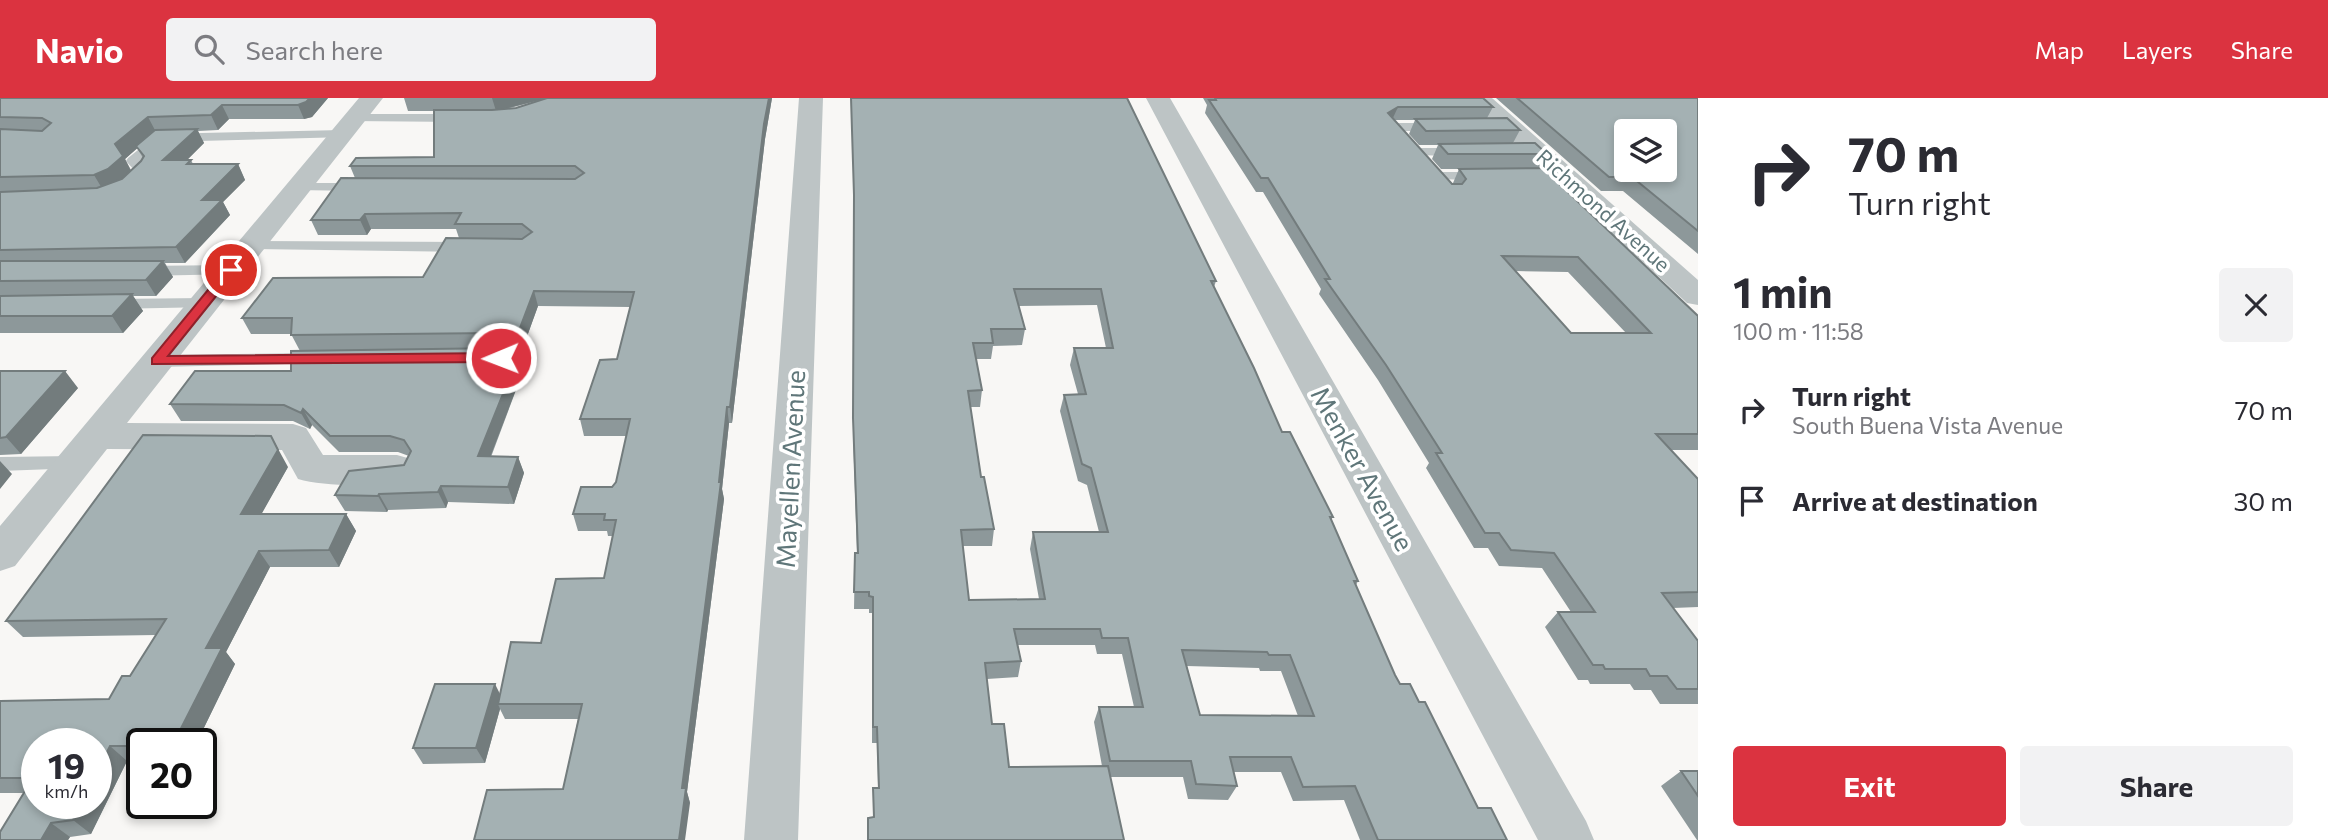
<!DOCTYPE html>
<html lang="en">
<head>
<meta charset="utf-8">
<style>
	body { margin:0; font-family:Commissioner,sans-serif; background:#f2f2f3; color:#2b2b33; height:100vh; display:flex; flex-direction:column; font-size:26px; white-space:nowrap }
	* { box-sizing:border-box; margin:0 }
	p { font-size:23px; color:#7c7c81 }
	.icon { flex:none; width:38px; height:38px; fill:none; stroke:currentColor; stroke-width:2; stroke-linecap:round; stroke-linejoin:round }
	.map { position:relative; flex:1; overflow:hidden }
	.panel { display:flex; flex-direction:column; background:#fff; width:630px }
	.panel>* { flex:none }
	.hud { background:#fff; color:#2b2b33; overflow:hidden }
	.controls { position:absolute; left:1614px; top:21px; display:grid; gap:14px }
	.controls a { display:grid; place-items:center; width:63px; height:63px; border-radius:7px; background:#fff; box-shadow:0 4px 10px #0003; font-size:35px }
	.speed { position:absolute; left:21px; top:630px; display:flex; gap:14px; font-size:35px; font-weight:700; text-align:center }
	.speed>* { display:grid; place-content:center; width:91px; height:91px; border-radius:50%; background:#fff; box-shadow:0 4px 10px #0003; line-height:1 }
	.speed small { font-size:18px; font-weight:400 }
	.speed .limit { border:4px solid #111; border-radius:10px; background:#fff; color:#111 }
	.pin { position:absolute; display:grid; place-items:center; width:60px; height:60px; color:#fff; margin:-30px; border:4px solid #fff; border-radius:50%; box-shadow:0 2px 7px #0007 }
	.me { position:absolute; width:77px; margin:-38px; rotate:269deg; stroke-linejoin:round; filter:drop-shadow(0 0 5px #0008) }
	.turn { display:flex; align-items:center; gap:24px; height:147px; padding:0 35px; font-size:32px }
	.turn .icon { width:91px; height:91px; stroke-width:2.5 }
	.turn b { display:block; font-size:49px; line-height:60px }
	.round { display:grid; place-items:center; flex:none; width:74px; height:74px; border-radius:7px; background:#f2f2f3 }
	.summary { display:flex; align-items:center; justify-content:space-between; height:119px; padding:0 35px }
	h1 { font-size:42px; font-weight:700; line-height:52px }
	.cta { display:flex; gap:14px; margin-top:auto; padding:14px 35px }
	.cta a { flex:1; height:80px; border-radius:7px; background:#db3340; color:#fff; font-size:28px; font-weight:700; line-height:80px; text-align:center }
	.cta a+a { background:#f2f2f3; color:#2b2b33 }
	ul { padding:0; list-style:none }
	li { display:flex; align-items:center; gap:21px; height:91px; padding:0 35px }
	li div { flex:1 }
	li b { display:block; font-size:26px }
	li em { font-style:normal }
	header { display:flex; align-items:center; gap:42px; box-sizing:border-box; height:98px; padding:0 35px; background:#db3340; color:#fff }
	header strong { font-size:33px }
	nav { display:flex; gap:38px; margin-inline-start:auto; font-size:24px }
	.search { width:490px; height:63px; background:#f2f2f3; display:flex; align-items:center; gap:18px; box-sizing:border-box; padding:0 24px; border-radius:7px; color:#7c7c81; font-size:26px }
	main { display:flex; flex:1; min-height:0 }
	.map>svg:first-child { display:block }
	.lines { fill:none; stroke-linecap:round; stroke-linejoin:round }
	.service { fill:#bdc4c5; fill-rule:evenodd }
	.minor { fill:#bdc4c5; fill-rule:evenodd }
	.wall { fill:#8d989a; fill-rule:evenodd }
	.shaded-wall { fill:#737c7d }
	.building { fill:#a4b1b3; stroke:#737c7d; stroke-width:2; fill-rule:evenodd }
	.route { fill:#db3340; stroke:#8e212a; stroke-width:2 }
	.labels { text-anchor:middle; stroke-width:7; stroke-linejoin:round; paint-order:stroke }
	.far-street-label { font-size:21px; fill:#5f7679; stroke:#fff }
	.street-label { font-size:26px; fill:#5f7679; stroke:#fff }
</style>
</head>
<body>
<header>
<strong>Navio</strong>
<div class="search"><svg class="icon" aria-label="search" viewBox="0 0 24 24"><circle cx="10" cy="10" r="6"/><path d="M15 15l6 6"/></svg>Search here</div>
<nav><a>Map</a><a>Layers</a><a>Share</a></nav>
</header>
<main>
<div class="map">
<svg width="1698" height="742" viewBox="0 0 1698 742">
	<rect width="100%" height="100%" fill="#f8f7f5"/>
	<g class="lines">
		<path class="service" d="M 355,16 L 461,16 L 468,20 L 461,24 L 350,23 L 348,20 Z
			M 1392,25 L 1439,25 L 1446,29 L 1439,33 L 1403,33 L 1411,43 L 1404,47 L 1399,46 L 1385,29 Z
			M 342,32 L 349,36 L 347,39 L 162,44 L 141,63 L 150,73 C 146,80 139,87 131,89 L 124,85 L 135,73 L 126,63 L 128,60 L 158,36 Z
			M 1414,50 L 1461,50 L 1468,54 L 1461,58 L 1409,57 L 1409,51 Z
			M 1435,74 L 1482,74 L 1489,78 L 1482,82 L 1430,81 L 1428,78 L 1430,75 Z
			M 298,85 L 363,85 L 370,89 L 363,93 L 293,92 L 291,89 L 293,86 Z
			M 251,143 L 469,144 L 477,149 L 469,154 L 245,151 L 243,148 L 245,145 Z
			M 231,167 L 239,172 L 237,176 L 142,178 L 134,173 L 142,168 Z
			M 204,200 L 213,205 L 210,209 L 112,211 L 103,206 L 112,201 Z
			M 320,255 L 327,257 L 329,261 L 327,265 L 157,269 L 148,263 L 157,257 Z
			M 74,358 L 81,360 L 84,365 L 81,370 L 0,373 L 0,359 Z"/>
		<path class="minor" d="M 359,0 L 383,0 L 127,325 L 293,326 L 306,330 L 323,357 L 397,357 L 411,361 L 416,371 L 411,381 C 383,389 326,389 298,381 L 282,352 L 107,351 L 15,468 L 0,473 L 0,428 Z
			M 799,0 L 823,0 L 798,742 L 744,742 Z
			M 1146,0 L 1170,0 L 1586,723 L 1594,742 L 1538,742 Z
			M 1466,0 L 1492,0 L 1698,182 L 1698,207 L 1687,205 Z"/>
	</g>
	<path class="wall" d="M 0,0 L 328,0 L 312,19 L 304,21 L 229,21 L 218,32 L 198,33 L 204,45 L 187,62 L 191,62 L 193,66 L 238,66 L 245,82 L 223,104 L 230,117 L 185,165 L 165,165 L 173,179 L 156,198 L 133,198 L 143,213 L 123,235 L 0,235 ZM 137,50 L 143,60 L 131,72 L 125,61 Z
		M 404,0 L 772,0 L 765,41 L 732,325 L 729,325 L 722,391 L 724,401 L 687,694 L 690,705 L 563,691 L 578,621 L 505,621 L 500,611 L 485,665 L 423,666 L 413,650 L 500,597 L 541,545 L 604,480 L 613,438 L 608,438 L 607,433 L 578,433 L 573,416 L 612,389 L 616,384 L 627,338 L 584,338 L 580,321 L 617,261 L 630,209 L 538,208 L 521,255 L 525,268 L 491,359 L 518,359 L 524,375 L 514,406 L 448,404 L 446,410 L 388,412 L 387,414 L 345,413 L 335,397 L 404,367 L 409,358 L 398,354 L 339,354 L 312,327 L 310,331 L 293,323 L 181,323 L 170,306 L 291,273 L 300,253 L 291,236 L 251,236 L 242,220 L 423,179 L 459,140 L 456,131 L 371,131 L 367,137 L 318,137 L 311,122 L 355,80 L 350,68 L 434,59 L 434,13 L 408,13 ZM 540,2 L 516,10 L 506,11 Z
		M 1203,0 L 1483,0 L 1493,9 L 1487,20 L 1520,32 L 1513,45 L 1547,56 L 1539,70 L 1570,79 L 1564,90 L 1698,218 L 1698,352 L 1670,352 L 1698,381 L 1698,509 L 1673,510 L 1698,543 L 1698,606 L 1660,606 L 1651,592 L 1634,592 L 1630,586 L 1590,586 L 1588,582 L 1578,582 L 1545,529 L 1558,514 L 1571,514 L 1542,470 L 1499,468 L 1488,450 L 1474,450 L 1426,370 L 1429,365 L 1378,282 L 1319,196 L 1321,191 L 1263,94 L 1256,94 L 1205,15 L 1207,7 ZM 1394,22 L 1415,22 L 1409,36 L 1419,47 L 1438,47 L 1432,61 L 1441,71 L 1459,71 L 1453,85 L 1453,86 L 1452,86 ZM 1515,173 L 1568,174 L 1626,235 L 1571,235 Z
		M 1496,0 L 1698,0 L 1698,156 L 1623,93 L 1601,93 Z
		M 854,112 L 1216,183 L 1214,189 L 1282,334 L 1333,419 L 1331,422 L 1358,483 L 1356,487 L 1395,577 L 1400,586 L 1419,604 L 1478,710 L 1507,742 L 1360,742 L 1344,702 L 1293,703 L 1281,674 L 1234,674 L 1237,688 L 1228,702 L 1188,701 L 1183,679 L 1110,679 L 1124,742 L 868,742 L 868,720 L 873,719 L 873,690 L 878,690 L 877,645 L 872,645 L 872,515 L 869,515 L 869,511 L 854,511 L 855,455 L 857,455 L 853,337 ZM 1097,207 L 1106,250 L 1074,250 L 1070,267 L 1078,296 L 1064,297 L 1060,313 L 1078,383 L 1087,387 L 1099,434 L 1033,434 L 1030,451 L 1039,501 L 969,502 L 963,448 L 992,448 L 994,431 L 981,379 L 970,309 L 980,309 L 982,292 L 976,261 L 991,261 L 993,248 L 1022,247 L 1025,231 L 1019,208 ZM 1018,547 L 1095,547 L 1097,556 L 1122,556 L 1134,609 L 1099,609 L 1094,624 L 1102,668 L 1009,669 L 992,626 L 987,581 L 1018,579 L 1021,563 ZM 1187,568 L 1259,570 L 1260,573 L 1281,573 L 1298,618 L 1200,617 Z
		M 0,273 L 78,290 L 21,356 L 0,357 Z
		M 288,369 L 261,416 L 346,416 L 356,433 L 339,469 L 270,469 L 226,554 L 235,566 L 196,646 L 142,646 L 142,663 L 127,663 L 91,736 L 70,739 L 68,742 L 0,742 L 24,695 L 0,695 L 0,603 L 109,601 L 130,578 L 156,537 L 23,539 L 6,523 Z
		M 1681,673 L 1698,673 L 1698,742 L 1697,742 L 1661,688 Z"/>
	<path class="shaded-wall" d="M 310,0 L 328,0 L 312,19 L 304,21 L 298,7 Z
		M 492,0 L 548,0 L 496,13 Z
		M 769,0 L 772,0 L 765,41 L 732,325 L 730,309 L 764,26 Z
		M 222,7 L 229,21 L 218,32 L 211,17 Z
		M 1398,9 L 1392,22 L 1388,15 Z
		M 148,19 L 156,34 L 125,61 L 131,73 L 118,87 L 103,92 L 94,77 L 115,46 Z
		M 197,31 L 204,45 L 171,78 L 163,62 Z
		M 238,66 L 245,82 L 223,104 L 230,117 L 185,165 L 176,149 L 202,102 Z
		M 365,116 L 371,131 L 367,137 L 360,122 Z
		M 163,163 L 173,179 L 156,198 L 146,182 Z
		M 534,193 L 538,208 L 521,255 L 525,268 L 484,375 L 478,358 L 512,251 Z
		M 132,196 L 143,213 L 123,235 L 112,218 Z
		M 65,273 L 78,290 L 21,356 L 6,339 Z
		M 727,309 L 729,325 L 722,391 L 724,401 L 687,694 L 690,705 L 685,742 L 679,742 L 682,690 Z
		M 303,311 L 312,327 L 310,331 L 301,315 Z
		M 271,338 L 288,369 L 252,433 L 241,416 Z
		M 518,359 L 524,375 L 514,406 L 508,389 Z
		M 0,363 L 12,376 L 0,391 Z
		M 441,388 L 448,404 L 446,410 L 438,394 Z
		M 379,396 L 388,412 L 387,414 L 378,398 Z
		M 346,416 L 356,433 L 339,469 L 329,452 Z
		M 259,453 L 270,469 L 226,554 L 235,566 L 196,646 L 173,646 L 206,550 Z
		M 495,586 L 503,602 L 498,606 L 500,611 L 485,665 L 476,650 Z
		M 110,648 L 127,663 L 91,736 L 73,722 L 81,705 L 96,705 L 96,676 Z
		M 51,725 L 70,739 L 68,742 L 41,742 Z"/>
	<path class="building" d="M 0,0 L 310,0 L 306,4 L 298,7 L 222,7 L 211,17 L 148,19 L 115,46 L 123,58 L 108,71 L 94,77 L 0,79 L 0,31 L 42,33 L 51,25 L 42,20 L 0,19 Z
		M 547,0 L 769,0 L 764,26 L 730,309 L 727,309 L 719,384 L 721,384 L 682,690 L 686,690 L 679,742 L 474,742 L 487,692 L 563,691 L 582,606 L 498,606 L 511,544 L 541,545 L 556,481 L 604,480 L 616,422 L 604,422 L 605,416 L 573,416 L 581,389 L 612,389 L 616,384 L 630,321 L 580,321 L 600,262 L 617,261 L 634,194 L 534,193 L 512,251 L 521,251 L 478,358 L 518,359 L 508,389 L 441,388 L 438,394 L 379,396 L 378,398 L 335,397 L 349,373 L 404,367 L 411,353 L 404,342 L 390,338 L 330,338 L 303,311 L 301,315 L 284,307 L 170,306 L 195,273 L 291,273 L 291,253 L 503,250 L 507,243 L 496,235 L 291,237 L 292,220 L 242,220 L 273,180 L 423,179 L 446,140 L 522,141 L 532,134 L 522,126 L 455,126 L 461,115 L 365,116 L 360,122 L 311,122 L 341,80 L 575,81 L 584,75 L 575,68 L 350,68 L 356,60 L 434,59 L 434,12 L 492,12 L 516,10 Z
		M 851,0 L 1127,0 L 1216,183 L 1211,183 L 1254,270 L 1282,334 L 1290,334 L 1333,419 L 1330,419 L 1358,483 L 1354,483 L 1395,577 L 1400,586 L 1410,586 L 1419,604 L 1425,604 L 1478,710 L 1491,710 L 1507,742 L 1378,742 L 1355,688 L 1303,689 L 1291,659 L 1230,659 L 1237,688 L 1196,686 L 1191,663 L 1110,663 L 1099,609 L 1143,609 L 1128,540 L 1102,540 L 1100,531 L 1014,531 L 1021,563 L 985,565 L 992,626 L 1004,626 L 1009,669 L 1108,668 L 1124,742 L 868,742 L 868,720 L 874,719 L 873,690 L 879,690 L 877,629 L 873,629 L 873,499 L 869,498 L 869,494 L 854,494 L 855,455 L 858,455 L 853,320 L 854,97 ZM 1014,191 L 1101,191 L 1113,250 L 1074,250 L 1086,296 L 1064,297 L 1082,366 L 1091,370 L 1108,434 L 1033,434 L 1045,501 L 969,502 L 961,432 L 994,431 L 984,379 L 981,379 L 968,293 L 982,292 L 973,245 L 993,245 L 991,231 L 1025,231 ZM 1182,552 L 1267,554 L 1269,557 L 1290,557 L 1314,618 L 1200,617 Z
		M 1215,0 L 1483,0 L 1493,9 L 1398,9 L 1388,15 L 1452,86 L 1462,86 L 1466,81 L 1459,71 L 1560,70 L 1570,79 L 1552,79 L 1698,218 L 1698,336 L 1656,336 L 1698,381 L 1698,494 L 1662,495 L 1698,543 L 1698,591 L 1677,591 L 1667,578 L 1650,578 L 1646,571 L 1605,571 L 1603,567 L 1593,567 L 1558,514 L 1595,514 L 1554,455 L 1511,452 L 1499,435 L 1485,435 L 1436,355 L 1442,355 L 1386,267 L 1325,181 L 1330,181 L 1268,80 L 1261,80 L 1209,2 L 1216,2 ZM 1502,158 L 1578,159 L 1651,235 L 1571,235 Z
		M 1517,0 L 1698,0 L 1698,133 L 1632,79 L 1609,79 ZM 1626,33 L 1664,33 L 1664,72 L 1626,72 Z
		M 1507,20 L 1520,32 L 1426,33 L 1415,21 Z
		M 197,31 L 163,62 L 191,62 L 187,66 L 238,66 L 202,102 L 222,102 L 176,149 L 0,152 L 0,94 L 97,90 L 122,81 L 141,63 L 144,58 L 136,48 L 155,32 Z
		M 1535,45 L 1547,56 L 1448,56 L 1439,46 Z
		M 0,163 L 163,163 L 146,182 L 0,183 Z
		M 132,196 L 112,218 L 0,218 L 0,198 Z
		M 0,273 L 65,273 L 6,339 L 0,340 Z
		M 143,337 L 271,338 L 278,352 L 241,416 L 346,416 L 329,452 L 259,453 L 206,550 L 222,550 L 173,646 L 142,646 L 142,648 L 110,648 L 96,676 L 96,646 L 37,646 L 37,705 L 81,705 L 73,722 L 51,725 L 41,742 L 0,742 L 0,734 L 33,680 L 0,680 L 0,603 L 109,601 L 122,578 L 130,578 L 166,521 L 6,523 Z
		M 435,586 L 495,586 L 476,650 L 413,650 Z
		M 1681,673 L 1698,673 L 1698,698 Z"/>
	<path class="route" d="M 231,169 L 237,172 L 168,258 L 501,255 L 508,260 L 501,264 L 152,266 L 152,260 L 226,170 Z"/>
	<g class="labels">
		<g class="far-street-label">
			<text transform="translate(1603 113) rotate(42)" y="7">Richmond Avenue</text>
		</g>
		<g class="street-label">
			<text transform="translate(791 371) rotate(-87)" y="9">Mayellen Avenue</text>
			<text transform="translate(1362 371) rotate(61)" y="9">Menker Avenue</text>
		</g>
	</g>
</svg>
<div class="controls">
<a><svg class="icon" aria-label="layers" viewBox="0 0 24 24"><path d="M12 4l9 5-9 5-9-5zM3 14l9 5 9-5"/></svg></a>
</div>
<div class="speed"><div>19<small>km/h</small></div><div class="limit">20</div></div>
<div class="pin" style="left:231px;top:172px;background:#d93025"><svg class="icon" aria-label="arrive" viewBox="0 0 24 24"><path d="M6 21V4h12l-3 4 3 4H6"/></svg></div>
<svg class="me" style="left:501px;top:260px" viewBox="-20 -20 40 40"><circle r="17" fill="#db3340" stroke="#fff" stroke-width="3"/><path d="M0-11L8 9 0 5-8 9z" fill="#fff"/></svg>
</div>
<section class="panel">
<div class="hud">
<div class="turn"><svg class="icon" aria-label="right" viewBox="0 0 24 24"><path d="M7 20v-9h11M14 6l5 5-5 5"/></svg><div><b>70 m</b>Turn right</div></div>
</div>
<div class="summary"><div><h1>1 min</h1><p>100 m · 11:58</p></div><a class="round"><svg class="icon" aria-label="close" viewBox="0 0 24 24"><path d="M6 6l12 12M18 6L6 18"/></svg></a></div>
<ul>
<li><svg class="icon" aria-label="right" viewBox="0 0 24 24"><path d="M7 20v-9h11M14 6l5 5-5 5"/></svg><div><b>Turn right</b><p>South Buena Vista Avenue</p></div><em>70 m</em></li>
<li><svg class="icon" aria-label="arrive" viewBox="0 0 24 24"><path d="M6 21V4h12l-3 4 3 4H6"/></svg><div><b>Arrive at destination</b></div><em>30 m</em></li>
</ul>
<div class="cta"><a>Exit</a><a>Share</a></div>
</section>
</main>
</body>
</html>
